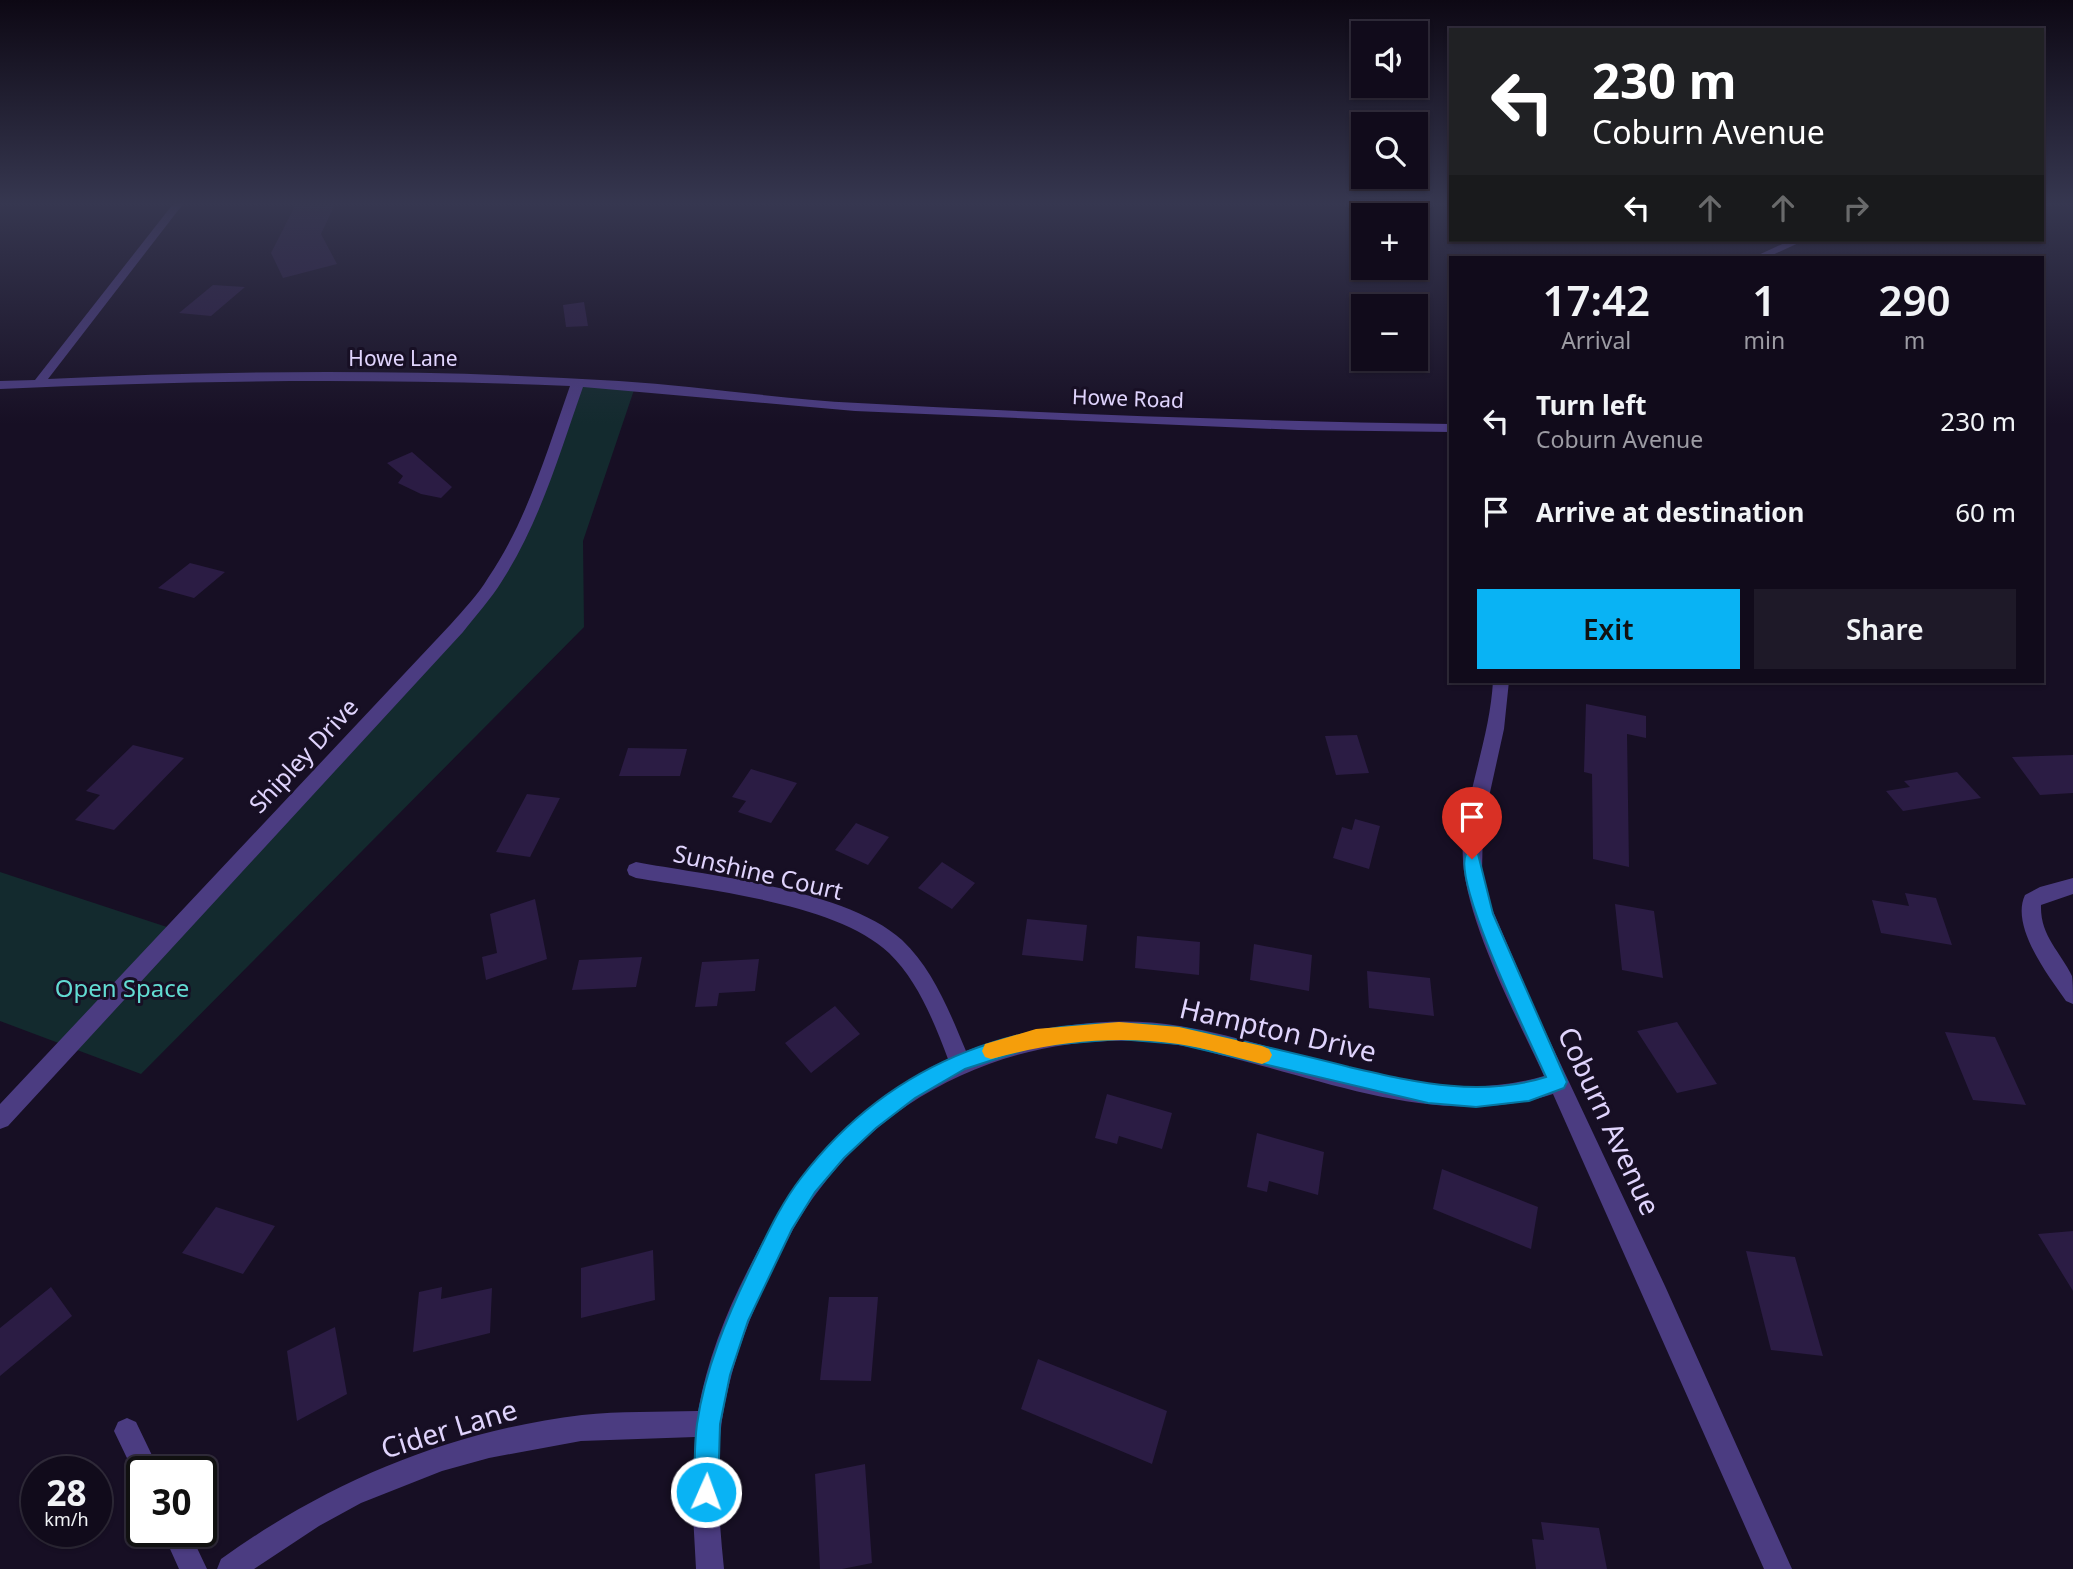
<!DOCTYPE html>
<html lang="en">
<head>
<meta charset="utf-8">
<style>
	body { margin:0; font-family:"Noto Sans",sans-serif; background:#1e1928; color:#f1f3f6; height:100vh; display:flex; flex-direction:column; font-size:26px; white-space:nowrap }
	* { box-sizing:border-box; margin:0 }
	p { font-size:23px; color:#9c9ba3 }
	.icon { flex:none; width:38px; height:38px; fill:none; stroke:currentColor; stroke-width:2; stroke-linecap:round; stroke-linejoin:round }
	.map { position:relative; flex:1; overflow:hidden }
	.panel { position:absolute; left:1449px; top:256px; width:595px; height:427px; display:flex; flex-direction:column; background:#110b1b; border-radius:0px; box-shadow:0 2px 5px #0004,0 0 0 2px #302b3a }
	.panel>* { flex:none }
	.guide { position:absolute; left:1449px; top:28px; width:595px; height:214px; border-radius:0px; box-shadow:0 2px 5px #0004,0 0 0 2px #302b3a; background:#202124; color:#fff; overflow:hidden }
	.tools { position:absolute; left:1351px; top:21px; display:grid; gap:14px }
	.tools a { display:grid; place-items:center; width:77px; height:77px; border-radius:0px; background:#110b1b; box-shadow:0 2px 5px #0004,0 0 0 2px #302b3a; font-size:35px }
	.speed { position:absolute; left:21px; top:1456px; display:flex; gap:14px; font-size:35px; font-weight:700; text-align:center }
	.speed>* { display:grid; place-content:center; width:91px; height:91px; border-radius:50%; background:#110b1b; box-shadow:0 2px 5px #0004,0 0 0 2px #302b3a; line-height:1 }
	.speed small { font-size:18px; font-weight:400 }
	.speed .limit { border:4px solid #111; border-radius:10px; background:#fff; color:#111 }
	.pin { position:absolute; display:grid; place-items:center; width:60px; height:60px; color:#fff; margin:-72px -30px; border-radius:50% 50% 50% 0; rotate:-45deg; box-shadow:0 0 7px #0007 }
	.pin .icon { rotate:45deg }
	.me { position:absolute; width:77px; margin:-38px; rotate:2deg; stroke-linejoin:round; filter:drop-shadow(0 0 5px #0008) }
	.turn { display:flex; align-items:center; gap:24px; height:147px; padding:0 28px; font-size:32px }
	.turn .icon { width:91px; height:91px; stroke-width:2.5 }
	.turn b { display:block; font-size:49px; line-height:60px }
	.lanes { display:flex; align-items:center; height:66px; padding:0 28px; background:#0003; justify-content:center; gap:35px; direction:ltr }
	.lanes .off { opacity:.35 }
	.eta { display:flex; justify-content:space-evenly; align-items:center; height:119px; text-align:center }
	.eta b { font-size:42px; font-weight:600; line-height:49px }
	.cta { display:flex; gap:14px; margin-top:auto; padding:14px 28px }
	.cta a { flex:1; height:80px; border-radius:0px; background:#09b3f4; color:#111; font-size:28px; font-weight:600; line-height:80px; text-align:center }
	.cta a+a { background:#1e1928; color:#f1f3f6 }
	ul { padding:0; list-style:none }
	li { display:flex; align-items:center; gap:21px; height:91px; padding:0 28px }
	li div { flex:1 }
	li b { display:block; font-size:26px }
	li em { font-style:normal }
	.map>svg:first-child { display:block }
	.green { fill:#132a2e }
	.building { fill:#2b1c44 }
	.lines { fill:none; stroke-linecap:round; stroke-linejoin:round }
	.minor { fill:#4b3c81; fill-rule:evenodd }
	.route { fill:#09b3f4; stroke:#06749f; stroke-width:2 }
	.slow { fill:#f59e0b }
	.labels { text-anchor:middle; stroke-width:6; stroke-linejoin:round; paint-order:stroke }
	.far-street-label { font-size:21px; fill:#e0d4fd; stroke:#170f24 }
	.street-label { font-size:24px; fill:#e0d4fd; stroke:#170f24 }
	.park-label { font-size:24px; fill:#62dbd2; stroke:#170f24 }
	.near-street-label { font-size:28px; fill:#e0d4fd; stroke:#170f24 }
</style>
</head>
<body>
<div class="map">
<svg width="2073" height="1569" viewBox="0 0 2073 1569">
	<rect width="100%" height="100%" fill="#170f24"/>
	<path class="green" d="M 578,383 L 635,387 L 583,541 L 584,627 L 141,1074 L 0,1021 L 0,872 L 176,930 L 497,577 Z"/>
	<path class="building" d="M 296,204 L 335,204 L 321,234 L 337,264 L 283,278 L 271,253 Z
		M 213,285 L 245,287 L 211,316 L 179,313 Z
		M 584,302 L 588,326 L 566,327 L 563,305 Z
		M 412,452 L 452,487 L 441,498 L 421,494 L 398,483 L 403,476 L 387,463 Z
		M 190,563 L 225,572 L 194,598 L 158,588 Z
		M 1586,704 L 1646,716 L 1646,738 L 1627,734 L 1629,867 L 1593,859 L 1592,774 L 1584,772 Z
		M 1357,735 L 1369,773 L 1336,775 L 1325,736 Z
		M 133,745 L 184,758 L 114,830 L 75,820 L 100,795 L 86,791 Z
		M 628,748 L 687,749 L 680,776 L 619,776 Z
		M 2073,755 L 2073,793 L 2040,795 L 2012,757 Z
		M 751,769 L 797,783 L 771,823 L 738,812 L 746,801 L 732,797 Z
		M 1957,772 L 1981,798 L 1903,811 L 1886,791 L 1910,787 L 1904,781 Z
		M 527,794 L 560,798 L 530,857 L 496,852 Z
		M 1355,819 L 1380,826 L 1369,869 L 1333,858 L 1342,827 L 1352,830 Z
		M 856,823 L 889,837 L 868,865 L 835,850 Z
		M 942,862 L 975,883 L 952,909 L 918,888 Z
		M 1905,893 L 1936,898 L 1952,945 L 1881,933 L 1872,900 L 1909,906 Z
		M 535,899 L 547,959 L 486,980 L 482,957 L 497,953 L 490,914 Z
		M 1615,904 L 1654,911 L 1663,978 L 1622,970 Z
		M 1027,919 L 1087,925 L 1083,961 L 1022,955 Z
		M 1137,936 L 1200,942 L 1199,975 L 1135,968 Z
		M 1254,944 L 1312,955 L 1309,991 L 1250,980 Z
		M 642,957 L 636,987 L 572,990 L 579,960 Z
		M 759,959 L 755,991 L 719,993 L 717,1006 L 695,1007 L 702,962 Z
		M 1367,971 L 1430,978 L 1434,1016 L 1369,1008 Z
		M 835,1006 L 860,1034 L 811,1073 L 785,1043 Z
		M 1677,1022 L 1717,1084 L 1677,1093 L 1637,1031 Z
		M 1945,1032 L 1995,1037 L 2026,1105 L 1973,1100 Z
		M 1107,1094 L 1172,1113 L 1162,1149 L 1119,1136 L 1117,1144 L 1095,1138 Z
		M 1257,1133 L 1324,1152 L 1318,1195 L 1269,1181 L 1267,1192 L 1247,1187 Z
		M 1442,1169 L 1538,1207 L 1531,1249 L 1433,1209 Z
		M 216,1207 L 275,1226 L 243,1274 L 182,1253 Z
		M 2073,1231 L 2073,1291 L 2038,1234 Z
		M 653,1250 L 655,1300 L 581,1318 L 581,1268 Z
		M 1746,1251 L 1795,1257 L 1823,1356 L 1771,1350 Z
		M 51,1287 L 72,1316 L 0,1376 L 0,1328 Z
		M 442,1287 L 441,1299 L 492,1288 L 490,1333 L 413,1352 L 419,1292 Z
		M 829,1297 L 878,1297 L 871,1381 L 820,1380 Z
		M 335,1327 L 347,1394 L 297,1421 L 287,1351 Z
		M 1038,1359 L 1167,1411 L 1152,1464 L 1021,1409 Z
		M 865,1464 L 872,1563 L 842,1569 L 820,1569 L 815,1474 Z
		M 1541,1522 L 1599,1528 L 1607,1569 L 1536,1569 L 1532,1539 L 1544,1540 Z"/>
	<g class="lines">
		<path class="minor" d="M 173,204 L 183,204 L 48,379 C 236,370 432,369 619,381 C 699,386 779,399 858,403 C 1056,414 1253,421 1451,424 L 1451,432 L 1298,430 L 855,411 L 583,387 C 560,452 540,522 502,581 C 491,599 476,615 463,632 L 8,1126 L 0,1129 L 0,1104 L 451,624 C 464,609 478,595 488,578 C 527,521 547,451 570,386 C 380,378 190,380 0,389 L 0,381 L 35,380 Z
			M 1791,240 L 1805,240 L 1768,257 L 1754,257 Z
			M 1493,681 L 1509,681 L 1504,729 L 1483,824 L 1482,873 L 1490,904 L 1538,1016 L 1665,1286 L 1792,1569 L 1764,1569 L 1553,1094 C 1446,1128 1340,1085 1236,1059 C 1217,1054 1198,1048 1178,1045 C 1042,1025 902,1078 819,1190 C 799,1215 785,1244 771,1273 C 748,1319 730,1368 722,1420 C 715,1469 719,1520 724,1569 L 696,1569 L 692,1496 L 695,1437 L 581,1441 L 489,1458 L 442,1471 L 361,1503 L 319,1526 L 254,1569 L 217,1569 L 221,1559 C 328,1482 450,1431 582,1415 C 620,1411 659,1412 698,1411 C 707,1361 726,1312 750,1266 C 800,1167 848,1109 948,1059 C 934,1022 918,981 889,953 C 837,903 706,890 636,878 L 629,875 L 627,870 L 629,865 L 636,862 C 710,876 846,889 902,940 C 933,969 950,1013 966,1051 C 1034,1027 1108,1014 1180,1026 C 1301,1046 1421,1112 1544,1076 C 1517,1017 1458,908 1463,845 C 1467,789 1490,737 1493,681 Z
			M 2073,878 L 2073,894 L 2041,905 C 2040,936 2060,951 2072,976 C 2073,983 2073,996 2073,1004 L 2066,1001 C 2049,976 2010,927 2025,895 L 2040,887 Z
			M 127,1418 L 136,1422 L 160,1472 L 142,1472 L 142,1483 L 138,1481 L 114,1431 L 118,1422 Z
			M 162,1531 L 189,1531 L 207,1569 L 179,1569 Z"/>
	</g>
	<linearGradient id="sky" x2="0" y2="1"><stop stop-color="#0d0814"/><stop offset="0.48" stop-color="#363750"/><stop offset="1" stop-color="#363750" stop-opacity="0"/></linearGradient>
	<rect width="2073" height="424" fill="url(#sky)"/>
	<path class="route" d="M 1472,852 L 1478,854 L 1493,914 L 1567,1082 L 1564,1088 L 1529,1101 L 1476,1107 L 1428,1103 L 1179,1044 L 1119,1039 L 1036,1046 L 965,1069 L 915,1098 L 876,1128 L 844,1158 L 815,1192 L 792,1229 L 748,1321 L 730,1375 L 720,1424 L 718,1492 L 715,1501 L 706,1504 L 698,1501 L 694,1492 C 695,1470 694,1446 697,1424 C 705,1369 727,1317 751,1267 C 766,1237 780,1205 801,1178 C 893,1058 1029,1010 1176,1027 C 1195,1029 1213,1035 1232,1039 C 1271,1048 1310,1057 1349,1067 C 1415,1082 1479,1098 1546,1077 C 1530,1041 1452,882 1466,854 Z"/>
	<path class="slow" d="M 1119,1022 L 1179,1027 L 1262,1046 L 1269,1049 L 1272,1055 L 1269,1061 L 1262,1064 C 1234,1057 1206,1048 1178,1044 C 1115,1035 1052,1042 991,1059 L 985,1057 L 982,1051 L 985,1044 L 1036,1029 Z"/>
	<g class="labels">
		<g class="far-street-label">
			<text x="403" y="366">Howe Lane</text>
			<text transform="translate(1128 399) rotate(2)" y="7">Howe Road</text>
		</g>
		<g class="street-label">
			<text transform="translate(304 756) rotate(-47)" y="8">Shipley Drive</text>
			<text transform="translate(758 873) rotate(13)" y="8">Sunshine Court</text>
		</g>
		<g class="park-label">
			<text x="122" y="997">Open Space</text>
		</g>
		<g class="near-street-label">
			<text transform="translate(1278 1030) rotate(13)" y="10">Hampton Drive</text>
			<text transform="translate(1609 1121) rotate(65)" y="10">Coburn Avenue</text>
			<text transform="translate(449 1429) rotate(-17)" y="10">Cider Lane</text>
		</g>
	</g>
</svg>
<div class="tools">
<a><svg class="icon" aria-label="sound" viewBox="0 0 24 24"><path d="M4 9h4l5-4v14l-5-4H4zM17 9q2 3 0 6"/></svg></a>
<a><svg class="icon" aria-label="search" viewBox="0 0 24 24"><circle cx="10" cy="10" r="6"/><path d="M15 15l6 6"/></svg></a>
<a>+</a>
<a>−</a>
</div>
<div class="speed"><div>28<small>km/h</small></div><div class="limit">30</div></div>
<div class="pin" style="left:1472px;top:859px;background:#d93025"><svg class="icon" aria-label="arrive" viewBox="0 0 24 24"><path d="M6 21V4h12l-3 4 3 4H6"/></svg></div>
<svg class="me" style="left:706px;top:1492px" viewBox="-20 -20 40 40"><circle r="17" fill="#09b3f4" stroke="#fff" stroke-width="3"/><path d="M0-11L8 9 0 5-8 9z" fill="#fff"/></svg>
<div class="guide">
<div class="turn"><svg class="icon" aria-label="left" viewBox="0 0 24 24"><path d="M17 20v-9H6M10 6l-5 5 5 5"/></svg><div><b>230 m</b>Coburn Avenue</div></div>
<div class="lanes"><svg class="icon" aria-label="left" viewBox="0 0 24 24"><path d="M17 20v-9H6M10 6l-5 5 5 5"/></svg><svg class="icon off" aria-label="ahead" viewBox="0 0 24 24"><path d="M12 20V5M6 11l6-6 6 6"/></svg><svg class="icon off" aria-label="ahead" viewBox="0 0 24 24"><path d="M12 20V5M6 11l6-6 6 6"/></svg><svg class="icon off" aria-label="right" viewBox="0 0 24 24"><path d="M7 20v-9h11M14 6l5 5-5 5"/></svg></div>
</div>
<section class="panel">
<div class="eta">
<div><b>17:42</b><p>Arrival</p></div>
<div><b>1</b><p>min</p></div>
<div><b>290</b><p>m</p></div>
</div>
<ul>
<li><svg class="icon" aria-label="left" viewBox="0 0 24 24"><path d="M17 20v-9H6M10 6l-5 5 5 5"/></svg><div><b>Turn left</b><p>Coburn Avenue</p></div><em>230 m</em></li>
<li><svg class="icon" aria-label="arrive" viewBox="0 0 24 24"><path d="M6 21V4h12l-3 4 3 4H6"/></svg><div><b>Arrive at destination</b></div><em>60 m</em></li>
</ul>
<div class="cta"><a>Exit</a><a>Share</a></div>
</section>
</div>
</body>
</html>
